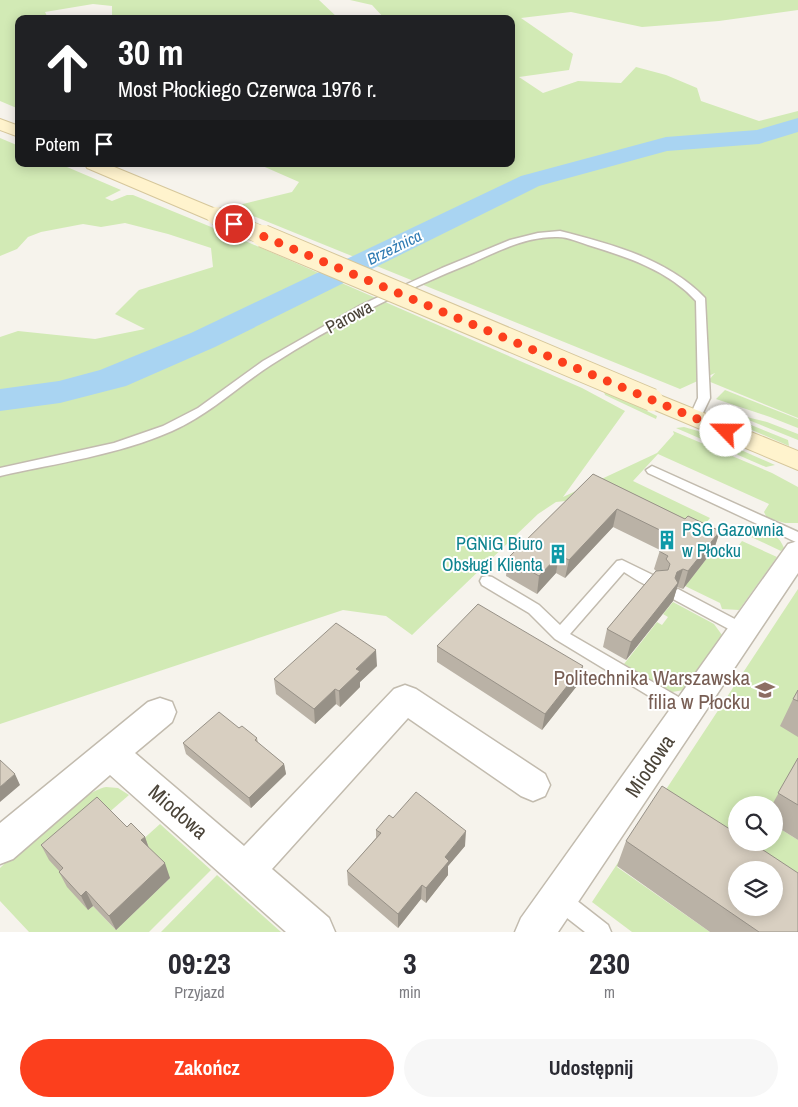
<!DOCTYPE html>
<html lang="pl">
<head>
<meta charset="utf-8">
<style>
	body { margin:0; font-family:"Archivo Narrow",sans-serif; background:#f7f7f7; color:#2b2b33; height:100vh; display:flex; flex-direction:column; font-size:19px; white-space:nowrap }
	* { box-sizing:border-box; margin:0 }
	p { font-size:16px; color:#7c7c81 }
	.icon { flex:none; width:28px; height:28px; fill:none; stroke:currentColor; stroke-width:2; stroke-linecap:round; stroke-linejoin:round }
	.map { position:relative; height:932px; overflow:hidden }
	.sheet { display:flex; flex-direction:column; background:#fff; flex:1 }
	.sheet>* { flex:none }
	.hud { position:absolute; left:15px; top:15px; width:500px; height:152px; border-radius:10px; box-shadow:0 2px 12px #0003; background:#202124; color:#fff; overflow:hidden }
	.tools { position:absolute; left:728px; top:796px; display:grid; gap:10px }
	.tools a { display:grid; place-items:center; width:55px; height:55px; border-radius:50%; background:#fff; box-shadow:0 2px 12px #0003; font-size:25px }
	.pin { position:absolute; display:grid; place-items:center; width:42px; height:42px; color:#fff; margin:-21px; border:2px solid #fff; border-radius:50%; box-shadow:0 1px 5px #0007 }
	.me { position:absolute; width:55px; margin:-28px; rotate:293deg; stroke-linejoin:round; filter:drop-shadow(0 0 4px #0008) }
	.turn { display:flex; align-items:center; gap:18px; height:105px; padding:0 20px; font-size:22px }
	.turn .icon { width:65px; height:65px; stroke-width:2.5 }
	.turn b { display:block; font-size:35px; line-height:42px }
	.then { display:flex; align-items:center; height:48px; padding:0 20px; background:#0003; gap:10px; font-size:19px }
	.eta { display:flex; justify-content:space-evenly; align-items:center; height:85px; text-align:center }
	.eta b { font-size:30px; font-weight:800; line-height:35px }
	.primary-button { display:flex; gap:10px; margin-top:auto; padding:10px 20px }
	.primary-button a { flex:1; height:58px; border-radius:30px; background:#fc3f1d; color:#fff; font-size:20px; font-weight:800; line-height:58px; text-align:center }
	.primary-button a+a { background:#f7f7f7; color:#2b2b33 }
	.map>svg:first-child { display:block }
	.green { fill:#d2eab5 }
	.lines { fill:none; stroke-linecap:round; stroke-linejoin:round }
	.river { fill:#a9d4f2; fill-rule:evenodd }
	.lane-casing { stroke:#c2bbae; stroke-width:3 }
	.street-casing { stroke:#c2bbae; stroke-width:3 }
	.secondary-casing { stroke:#d6c79b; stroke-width:2 }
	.lane { fill:#fff; fill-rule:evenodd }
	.street { fill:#fff; fill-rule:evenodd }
	.secondary { fill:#fff3cd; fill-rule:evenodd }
	.secondary-bridge-far1-casing { stroke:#d6c79b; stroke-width:19; stroke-linecap:butt }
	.secondary-bridge-casing { stroke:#d6c79b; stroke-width:24; stroke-linecap:butt }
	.secondary-bridge-far1 { stroke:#fff3cd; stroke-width:18 }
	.secondary-bridge { stroke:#fff3cd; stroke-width:22 }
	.wall { fill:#bab2a6 }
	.shaded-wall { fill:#979187 }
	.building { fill:#d8cfc1; stroke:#979187; fill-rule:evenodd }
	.route { stroke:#fc3f1d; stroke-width:9; stroke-dasharray:0 16.2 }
	.labels { text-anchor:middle; stroke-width:4; stroke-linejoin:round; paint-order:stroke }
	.far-water-label { font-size:16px; font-style:italic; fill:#2e7ab2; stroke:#fff }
	.street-label { font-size:18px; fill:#4b4439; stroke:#fff }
	.culture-label { font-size:18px; fill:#0d838f; stroke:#fff; text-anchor:start }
	.near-education-label { font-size:21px; fill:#785e54; stroke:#fff; text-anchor:end }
	.near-street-label { font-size:21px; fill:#4b4439; stroke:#fff }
</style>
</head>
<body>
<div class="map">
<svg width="798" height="932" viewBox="0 0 798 932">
	<rect width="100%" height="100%" fill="#f6f3ec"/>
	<path class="green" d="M 0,0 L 319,0 L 339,19 L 112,19 L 112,6 L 93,4 L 45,12 L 48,18 L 57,19 L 19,19 L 19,109 L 0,101 Z
		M 350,0 L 798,0 L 798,10 L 719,21 L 642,27 L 571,12 L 521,18 L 573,54 L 569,70 L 519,77 L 543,93 L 578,81 L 621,83 L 636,67 L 666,75 L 697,88 L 701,101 L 759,121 L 798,111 L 798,418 L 708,381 L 715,373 L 680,389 L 231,207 L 292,192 L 299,182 L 258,164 L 511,164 L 511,19 L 385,19 L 372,5 Z
		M 0,138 L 19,146 L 19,164 L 60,164 L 121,190 L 105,198 L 112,201 L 127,195 L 133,195 L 243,240 L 582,388 L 625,411 L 563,497 L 657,453 L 674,434 L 673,431 L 772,473 L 798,487 L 798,523 L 785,523 L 767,518 L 764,512 L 769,504 L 658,454 L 633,481 L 710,518 L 693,539 L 575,500 L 556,502 L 538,514 L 412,635 L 386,616 L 343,610 L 0,724 L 0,337 L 18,331 L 95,339 L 145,329 L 115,314 L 139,290 L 213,267 L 211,248 L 168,234 L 125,223 L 101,227 L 83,224 L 41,232 L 28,237 L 17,249 L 0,256 Z
		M 725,390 L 798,419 L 798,428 L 770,417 L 716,399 Z
		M 607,391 L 657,416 L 656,419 L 605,395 L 604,392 Z
		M 717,411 L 788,440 L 789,446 L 722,417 Z
		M 734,414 L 767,422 L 798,434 L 798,440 Z
		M 684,427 L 698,431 L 775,465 L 766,467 L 676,428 Z
		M 752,528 C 766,527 779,535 784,548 L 781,551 L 747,535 Z
		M 742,541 L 777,557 L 739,610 L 722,609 L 720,603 L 685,586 L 714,549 L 730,557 Z
		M 798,589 L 798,760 L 773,805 L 736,805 L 736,837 L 665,791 Z
		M 673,602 L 714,624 L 722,635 L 684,690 L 672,692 L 624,664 L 657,622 L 662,625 L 668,617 L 663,614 Z
		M 106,787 L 118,788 L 129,795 L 106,815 L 70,883 L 88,910 L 93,906 L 116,930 L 170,878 L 140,842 L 160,824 L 211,870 L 149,932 L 29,932 L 0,901 L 0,868 C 23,848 80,792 106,787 Z
		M 658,802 L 617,867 L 710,932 L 632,932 L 592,902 Z
		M 774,825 L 798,840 L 798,877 L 744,843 L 774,842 Z
		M 217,875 L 281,932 L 161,932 Z"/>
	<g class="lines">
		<path class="river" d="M 798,118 L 798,132 L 759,144 L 667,151 L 539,186 L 215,347 L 126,386 L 60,403 L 0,411 L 0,389 L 59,381 L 100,370 L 191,333 L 521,176 L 666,137 L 757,130 Z"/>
		<defs>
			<path id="lane" d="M 560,231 C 611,244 668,259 705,298 L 710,398 L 699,421 L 695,422 L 689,418 L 698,398 L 696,301 C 668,270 627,257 588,245 C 579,242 568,237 558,237 C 528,236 500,250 474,262 C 404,290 334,324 271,365 C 237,387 209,415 172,431 C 118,455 57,463 0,476 L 0,468 L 114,443 L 163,426 L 198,408 L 263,361 L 361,305 L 442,268 L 510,240 L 538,233 Z
				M 652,466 L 798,532 L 798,543 L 648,473 L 646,470 Z
				M 622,560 L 661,579 L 663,583 L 661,587 C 649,590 634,578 624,572 L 570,634 L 694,706 L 696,711 L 694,716 L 688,718 L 682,716 L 555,639 L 529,613 L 482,585 L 480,581 L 482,577 L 487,576 L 492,577 L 539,605 L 560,625 L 617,561 Z
				M 678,589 L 748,626 L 751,630 L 748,634 L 743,636 L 738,634 L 673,599 L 671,595 L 673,591 Z
				M 560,890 L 567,893 L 608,925 L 611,932 L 585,932 L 553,907 L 550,900 L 553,893 Z"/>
			<path id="street" d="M 798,541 L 798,573 L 558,932 L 515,932 L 521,918 L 788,544 Z
				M 405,685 L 416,689 L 545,774 L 550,785 L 545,796 L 533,801 L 521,796 L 408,718 L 272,869 L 329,918 L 335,932 L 286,932 L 110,775 L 13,859 L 0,864 L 0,823 L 148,702 L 160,698 L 172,702 L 176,712 L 172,722 L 135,753 L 244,846 L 394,689 Z"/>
			<path id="secondary" d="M 0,119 L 19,126 L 19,137 L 0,130 Z
				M 85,164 L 107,164 L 223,212 L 225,216 L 223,220 L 216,222 L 209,220 L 87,168 Z
				M 652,392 L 798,451 L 798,470 L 643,405 L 639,400 L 643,395 Z"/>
		</defs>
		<use href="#lane" class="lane-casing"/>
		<use href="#street" class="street-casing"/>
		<use href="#secondary" class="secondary-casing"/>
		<use href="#lane" class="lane"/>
		<use href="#street" class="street"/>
		<use href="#secondary" class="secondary"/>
		<defs>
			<path id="secondary-bridge-far1" d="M 216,216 L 266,237"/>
			<path id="secondary-bridge" d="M 263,236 L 652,400"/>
		</defs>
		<use href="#secondary-bridge-far1" class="secondary-bridge-far1-casing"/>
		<use href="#secondary-bridge" class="secondary-bridge-casing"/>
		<use href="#secondary-bridge-far1" class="secondary-bridge-far1"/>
		<use href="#secondary-bridge" class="secondary-bridge"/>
	</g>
	<path class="wall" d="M 593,474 L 685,519 L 720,531 L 714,549 L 683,589 L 677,587 L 673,601 L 626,660 L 603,647 L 607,629 L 656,571 L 654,569 L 660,550 L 613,527 L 565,578 L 556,573 L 537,594 L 506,576 L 508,558 Z
		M 437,646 L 580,682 L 542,730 L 437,662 Z
		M 377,666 L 360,682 L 360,687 L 340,707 L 336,704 L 315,724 L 276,694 L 274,679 Z
		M 798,690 L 798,737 L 780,726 L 793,699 Z
		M 239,728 L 257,738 L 258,743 L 284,764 L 286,774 L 251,808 L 186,754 L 183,743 Z
		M 798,758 L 798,840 L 774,825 L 774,805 L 772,805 Z
		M 127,827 L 145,837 L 149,848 L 170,878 L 116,930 L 93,906 L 88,910 L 67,887 L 59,872 L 60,872 L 49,860 L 41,845 Z
		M 376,830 L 465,846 L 448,866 L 448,875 L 426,903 L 421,899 L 398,928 L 348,885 L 347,871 L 376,838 Z
		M 626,841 L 798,932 L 710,932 L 617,866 Z"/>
	<path class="shaded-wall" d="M 617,509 L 613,527 L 565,578 L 569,560 Z
		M 720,531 L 714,549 L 683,589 L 688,571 Z
		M 559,555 L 556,573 L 537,594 L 539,576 Z
		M 683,569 L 673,601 L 626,660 L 631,642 L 677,572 Z
		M 376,650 L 377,666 L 360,682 L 360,687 L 340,707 L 339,691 L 356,669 Z
		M 583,666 L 580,682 L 542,730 L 545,714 Z
		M 335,689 L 336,704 L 315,724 L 314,709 Z
		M 284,764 L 286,774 L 251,808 L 249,798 Z
		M 15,774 L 20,785 L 0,802 L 0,787 Z
		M 466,831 L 465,846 L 448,866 L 448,875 L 426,903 L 426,888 L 445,857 Z
		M 145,837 L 150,852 L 141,840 Z
		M 165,863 L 170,878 L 116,930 L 109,916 Z
		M 422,885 L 421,899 L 398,928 L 398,914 Z
		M 86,891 L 93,906 L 88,910 L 81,896 Z"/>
	<path class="building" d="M 593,474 L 685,519 L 688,516 L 720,531 L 688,571 L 683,569 L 677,572 L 675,578 L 678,583 L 631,642 L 607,629 L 656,571 L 668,570 L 670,564 L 666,559 L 668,556 L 659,551 L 672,536 L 617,509 L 569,560 L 559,555 L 539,576 L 508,558 Z
		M 478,604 L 583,666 L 545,714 L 437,646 Z
		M 336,623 L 376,650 L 356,669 L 360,671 L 339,691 L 335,689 L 314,709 L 274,679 Z
		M 798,690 L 798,701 L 793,699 Z
		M 219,712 L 239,728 L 242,726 L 257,738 L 255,740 L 284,764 L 249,798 L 183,743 Z
		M 798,758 L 798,805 L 778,793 Z
		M 0,760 L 15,774 L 0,787 Z
		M 662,786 L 736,833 L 736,842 L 751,842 L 798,873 L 798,932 L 759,932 L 626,841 ZM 736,870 L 774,870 L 774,908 L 736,908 Z
		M 416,792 L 466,831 L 445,857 L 449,861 L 426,888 L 422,885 L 398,914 L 347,871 L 381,833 L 376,830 L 389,815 L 393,818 Z
		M 97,797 L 127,827 L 131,823 L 145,837 L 141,840 L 165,863 L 109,916 L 86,891 L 81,896 L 59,872 L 63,868 L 41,845 Z"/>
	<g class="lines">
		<path class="route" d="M 234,224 L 726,431"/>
	</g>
	<defs>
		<symbol id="building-bare" viewBox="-9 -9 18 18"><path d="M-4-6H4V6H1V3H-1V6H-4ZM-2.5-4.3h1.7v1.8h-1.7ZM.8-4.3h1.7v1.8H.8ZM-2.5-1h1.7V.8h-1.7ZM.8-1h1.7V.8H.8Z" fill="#0f9aa8" stroke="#fff" stroke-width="2.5" paint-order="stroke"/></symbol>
		<symbol id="university-bare" viewBox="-9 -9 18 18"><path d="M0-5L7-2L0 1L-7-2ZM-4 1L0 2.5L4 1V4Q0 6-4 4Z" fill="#8d6e63" stroke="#fff" stroke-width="2.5" paint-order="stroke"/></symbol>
	</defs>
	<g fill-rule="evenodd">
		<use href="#building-bare" x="653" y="526" width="28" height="28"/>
		<use href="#building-bare" x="544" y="540" width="28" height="28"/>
		<use href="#university-bare" x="751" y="676" width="28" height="28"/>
	</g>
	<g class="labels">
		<g class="far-water-label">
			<text transform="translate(394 247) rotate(-26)" y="6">Brzeźnica</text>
		</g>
		<g class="street-label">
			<text transform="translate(349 317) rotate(-28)" y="6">Parowa</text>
		</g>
		<g class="culture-label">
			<text x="682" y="536">PSG Gazownia<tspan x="682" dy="21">w Płocku</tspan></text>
			<text x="543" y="550" text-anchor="end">PGNiG Biuro<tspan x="543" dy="21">Obsługi Klienta</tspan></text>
		</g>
		<g class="near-education-label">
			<text x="750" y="685">Politechnika Warszawska<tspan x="750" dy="24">filia w Płocku</tspan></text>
		</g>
		<g class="near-street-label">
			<text transform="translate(650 766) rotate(-56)" y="7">Miodowa</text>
			<text transform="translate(178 812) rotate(41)" y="7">Miodowa</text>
		</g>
	</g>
</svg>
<div class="tools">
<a><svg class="icon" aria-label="search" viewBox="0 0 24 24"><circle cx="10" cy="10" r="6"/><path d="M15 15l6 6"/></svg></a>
<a><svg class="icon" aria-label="layers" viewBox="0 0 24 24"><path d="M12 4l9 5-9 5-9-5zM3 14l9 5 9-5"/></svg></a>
</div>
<div class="pin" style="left:234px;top:224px;background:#d93025"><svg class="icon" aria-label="arrive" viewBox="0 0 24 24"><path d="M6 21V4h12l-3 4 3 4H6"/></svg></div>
<svg class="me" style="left:726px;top:431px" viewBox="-20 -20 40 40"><circle r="19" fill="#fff"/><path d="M0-13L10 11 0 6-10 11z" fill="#fc3f1d"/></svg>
<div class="hud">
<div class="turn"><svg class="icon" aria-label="ahead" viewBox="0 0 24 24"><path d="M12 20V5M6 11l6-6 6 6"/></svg><div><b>30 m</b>Most Płockiego Czerwca 1976 r.</div></div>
<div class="then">Potem<svg class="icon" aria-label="arrive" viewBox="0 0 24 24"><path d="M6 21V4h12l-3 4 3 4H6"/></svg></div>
</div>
</div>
<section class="sheet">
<div class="eta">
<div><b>09:23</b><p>Przyjazd</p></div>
<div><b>3</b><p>min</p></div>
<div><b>230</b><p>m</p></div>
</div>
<div class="primary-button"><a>Zakończ</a><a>Udostępnij</a></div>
</section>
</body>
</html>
